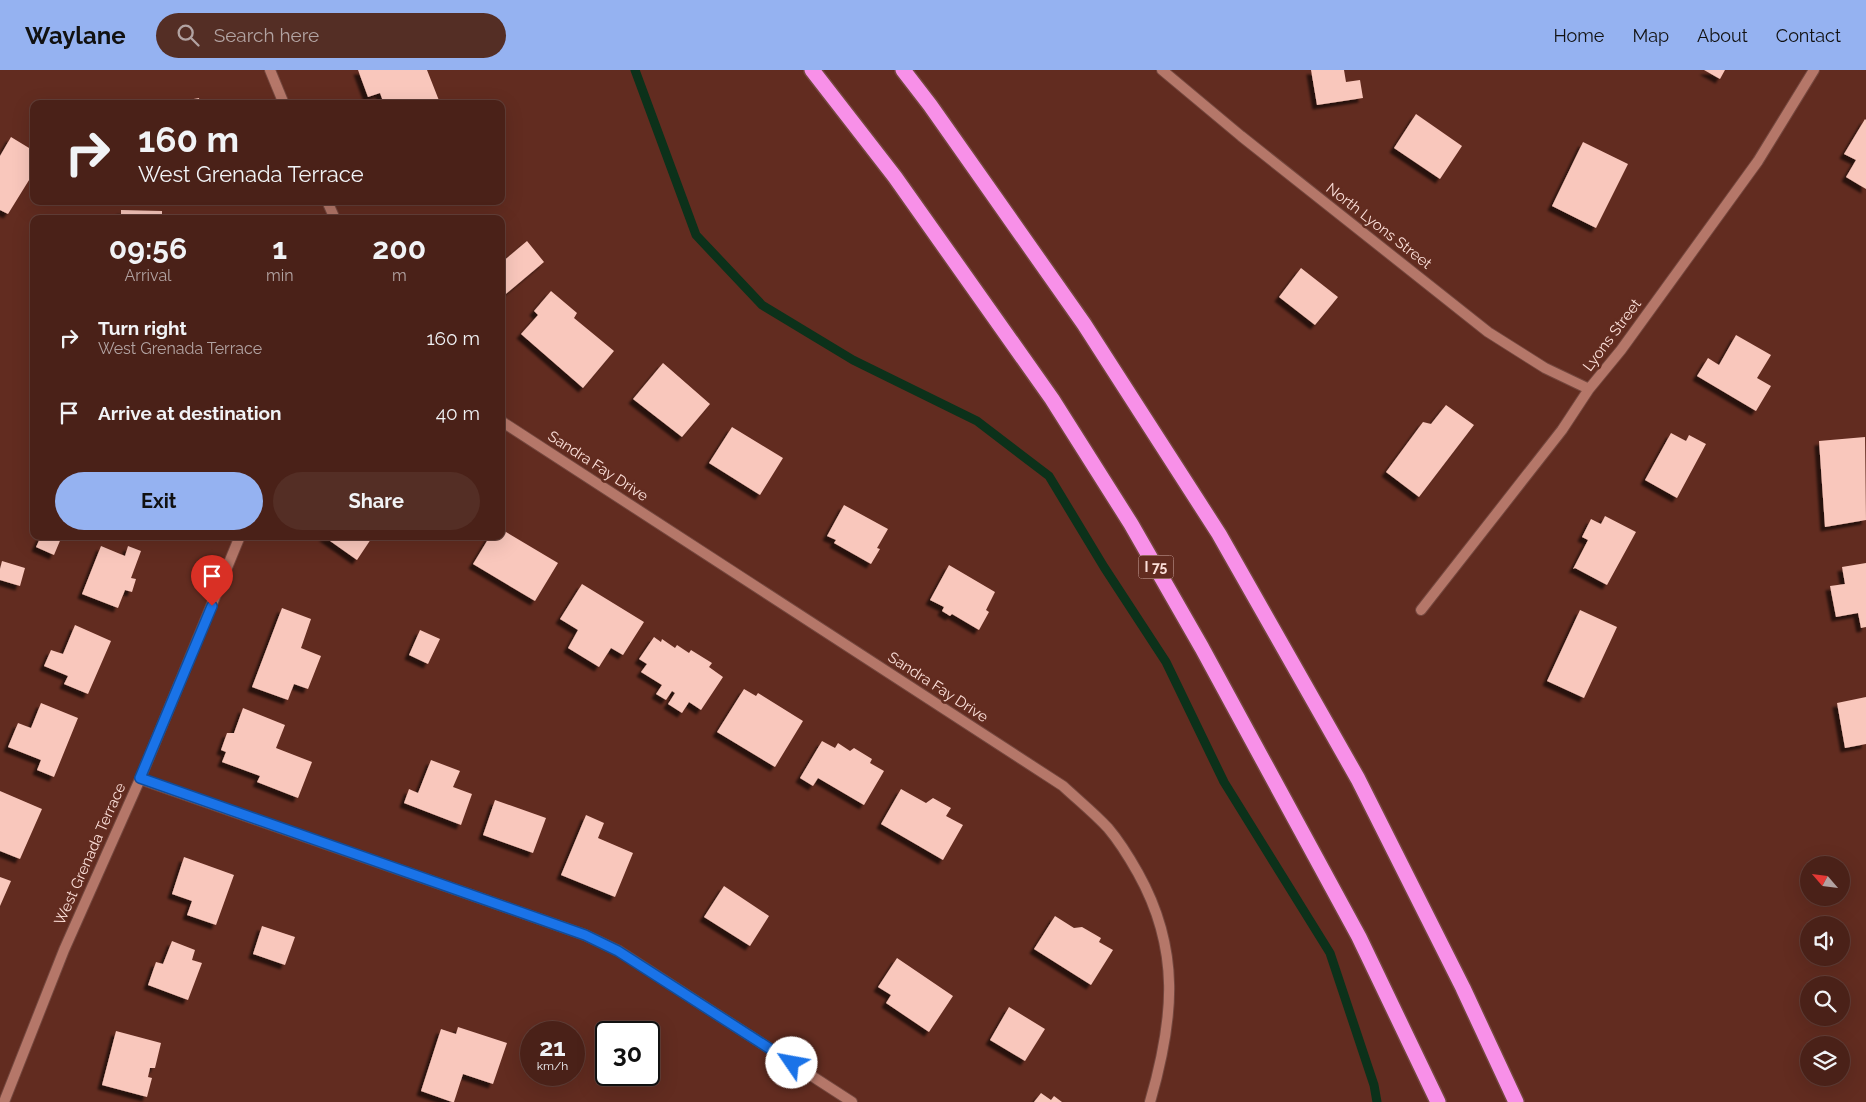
<!DOCTYPE html>
<html lang="en">
<head>
<meta charset="utf-8">
<style>
	body { margin:0; font-family:Raleway,sans-serif; background:#542e25; color:#f1f3f6; height:100vh; display:flex; flex-direction:column; font-size:19px; white-space:nowrap }
	* { box-sizing:border-box; margin:0 }
	p { font-size:16px; color:#b2a3a2 }
	.icon { flex:none; width:28px; height:28px; fill:none; stroke:currentColor; stroke-width:2; stroke-linecap:round; stroke-linejoin:round }
	.map { position:relative; flex:1; overflow:hidden }
	.drawer { position:absolute; left:30px; top:145px; width:475px; height:325px; display:flex; flex-direction:column; background:#4a2118; border-radius:10px; box-shadow:0 5px 20px #0002,0 0 0 1px #613e37 }
	.drawer>* { flex:none }
	.banner { position:absolute; left:30px; top:30px; width:475px; height:105px; border-radius:10px; box-shadow:0 5px 20px #0002,0 0 0 1px #613e37; background:#4a2118; color:#f1f3f6; overflow:hidden }
	.needle { width:32px; rotate:298deg }
	.tools { position:absolute; left:1800px; top:786px; display:grid; gap:10px }
	.tools a { display:grid; place-items:center; width:50px; height:50px; border-radius:50%; background:#4a2118; box-shadow:0 5px 20px #0002,0 0 0 1px #613e37; font-size:25px }
	.speed { position:absolute; left:520px; top:951px; display:flex; gap:10px; font-size:25px; font-weight:700; text-align:center }
	.speed>* { display:grid; place-content:center; width:65px; height:65px; border-radius:50%; background:#4a2118; box-shadow:0 5px 20px #0002,0 0 0 1px #613e37; line-height:1 }
	.speed small { font-size:12px; font-weight:400 }
	.speed .limit { border:2px solid #111; border-radius:8px; background:#fff; color:#111 }
	.pin { position:absolute; display:grid; place-items:center; width:42px; height:42px; color:#fff; margin:-51px -21px; border-radius:50% 50% 50% 0; rotate:-45deg; box-shadow:0 0 5px #0007 }
	.pin .icon { rotate:45deg }
	.me { position:absolute; width:55px; margin:-28px; rotate:303deg; stroke-linejoin:round; filter:drop-shadow(0 0 4px #0008) }
	.turn { display:flex; align-items:center; gap:18px; height:105px; padding:0 25px; font-size:22px }
	.turn .icon { width:65px; height:65px; stroke-width:2.5 }
	.turn b { display:block; font-size:35px; line-height:42px }
	.eta { display:flex; justify-content:space-evenly; align-items:center; height:85px; text-align:center }
	.eta b { font-size:30px; font-weight:700; line-height:35px }
	.action { display:flex; gap:10px; margin-top:auto; padding:10px 25px }
	.action a { flex:1; height:58px; border-radius:30px; background:#95b2f1; color:#111; font-size:20px; font-weight:700; line-height:58px; text-align:center }
	.action a+a { background:#542e25; color:#f1f3f6 }
	ul { padding:0; list-style:none }
	li { display:flex; align-items:center; gap:15px; height:75px; padding:0 25px }
	li div { flex:1 }
	li b { display:block; font-size:19px }
	li em { font-style:normal }
	header { display:flex; align-items:center; gap:30px; box-sizing:border-box; height:70px; padding:0 25px; background:#95b2f1; color:#111 }
	header strong { font-size:24px }
	nav { display:flex; gap:28px; margin-inline-start:auto; font-size:18px }
	.search { width:350px; height:45px; background:#542e25; display:flex; align-items:center; gap:12px; box-sizing:border-box; padding:0 18px; border-radius:28px; color:#b2a3a2; font-size:19px }
	.map>svg:first-child { display:block }
	.lines { fill:none; stroke-linecap:round; stroke-linejoin:round }
	.stream { stroke:#0c311a; stroke-width:9 }
	.building { fill:#f9c7bc; filter:url(#shadow) }
	.street-casing { stroke:#74473e; stroke-width:12 }
	.highway-casing { stroke:#74473e; stroke-width:18 }
	.street { stroke:#b57769; stroke-width:10 }
	.highway { stroke:#f890e8; stroke-width:15 }
	.route-casing { stroke:#114b97; stroke-width:12 }
	.route { stroke:#1a73e8; stroke-width:9 }
	.labels { text-anchor:middle; stroke-width:5; stroke-linejoin:round; paint-order:stroke }
	.shield { fill:#622c20; stroke:#cea9a2; stroke-width:1 }
	.shield-label { font-size:14px; font-weight:bold; fill:#fcdfd9 }
	.street-label { font-size:15px; fill:#fcdfd9; stroke:#622c20 }
</style>
</head>
<body>
<header>
<strong>Waylane</strong>
<div class="search"><svg class="icon" aria-label="search" viewBox="0 0 24 24"><circle cx="10" cy="10" r="6"/><path d="M15 15l6 6"/></svg>Search here</div>
<nav><a>Home</a><a>Map</a><a>About</a><a>Contact</a></nav>
</header>
<div class="map">
<svg width="1866" height="1032" viewBox="0 0 1866 1032">
	<defs>
		<filter id="shadow"><feDropShadow dx="-4.5" dy="4.5" stdDeviation="1" flood-color="#0009"/></filter>
	</defs>
	<rect width="100%" height="100%" fill="#622c20"/>
	<g class="lines">
		<path class="stream" d="M 635,0 L 696,165 L 762,235 L 853,290 L 977,351 L 1049,406 L 1104,497 L 1166,592 L 1224,712 L 1330,883 L 1374,1015 L 1377,1032"/>
	</g>
	<path class="building" d="M 358,0 L 427,0 L 440,33 L 384,34 L 380,23 L 368,27 Z
		M 1311,0 L 1344,0 L 1346,12 L 1360,10 L 1363,28 L 1317,35 Z
		M 1704,0 L 1725,0 L 1720,9 Z
		M 199,28 L 200,34 L 172,34 L 172,33 Z
		M 1416,44 L 1462,76 L 1440,109 L 1394,78 Z
		M 1865,49 L 1866,50 L 1866,119 L 1846,107 L 1856,90 L 1844,84 Z
		M 11,67 L 34,81 L 34,102 L 8,144 L 0,140 L 0,86 Z
		M 1583,72 L 1628,94 L 1596,158 L 1552,136 Z
		M 121,140 L 162,141 L 162,149 L 121,149 Z
		M 527,171 L 544,192 L 501,228 L 501,193 Z
		M 1301,198 L 1338,227 L 1315,255 L 1279,227 Z
		M 551,221 L 577,243 L 574,248 L 614,281 L 583,318 L 521,264 L 538,245 L 534,241 Z
		M 1736,265 L 1771,285 L 1757,308 L 1771,316 L 1756,341 L 1697,306 L 1708,288 L 1719,295 Z
		M 663,293 L 710,334 L 682,367 L 633,329 Z
		M 1446,335 L 1474,355 L 1419,427 L 1386,402 L 1423,352 L 1431,354 Z
		M 732,357 L 783,388 L 760,425 L 709,393 Z
		M 1671,363 L 1686,371 L 1689,365 L 1706,374 L 1677,428 L 1645,410 Z
		M 1865,367 L 1866,450 L 1825,457 L 1819,371 Z
		M 844,435 L 888,459 L 877,478 L 880,479 L 871,494 L 834,473 L 836,470 L 827,466 Z
		M 1605,446 L 1636,462 L 1607,515 L 1575,498 L 1573,499 L 1588,470 L 1582,467 L 1591,449 L 1601,454 Z
		M 501,459 L 558,493 L 535,531 L 473,494 L 490,466 L 501,466 Z
		M 41,466 L 62,466 L 54,485 L 36,477 Z
		M 323,466 L 373,466 L 357,490 Z
		M 101,476 L 125,486 L 128,476 L 141,481 L 131,508 L 136,509 L 132,522 L 125,520 L 118,538 L 82,524 Z
		M 2,491 L 25,498 L 20,516 L 0,510 L 0,499 Z
		M 1866,493 L 1866,557 L 1861,558 L 1858,543 L 1836,547 L 1830,516 L 1845,514 L 1842,497 Z
		M 949,495 L 995,522 L 986,540 L 989,542 L 979,560 L 952,544 L 950,546 L 942,541 L 944,537 L 930,530 Z
		M 582,514 L 644,552 L 623,585 L 611,578 L 599,597 L 568,578 L 578,560 L 560,549 Z
		M 282,538 L 311,549 L 301,578 L 321,586 L 308,619 L 294,614 L 288,630 L 252,617 Z
		M 1580,540 L 1617,557 L 1584,628 L 1547,611 Z
		M 75,555 L 111,571 L 88,624 L 64,614 L 68,606 L 44,596 L 51,580 L 63,584 Z
		M 420,560 L 440,569 L 428,594 L 409,585 Z
		M 654,567 L 661,572 L 662,569 L 675,578 L 677,575 L 689,583 L 691,580 L 712,593 L 709,597 L 723,607 L 701,640 L 689,632 L 682,643 L 668,634 L 675,623 L 672,621 L 666,630 L 656,624 L 662,615 L 641,602 L 647,594 L 639,589 Z
		M 744,619 L 756,626 L 758,623 L 803,651 L 775,697 L 717,662 Z
		M 1866,627 L 1866,674 L 1845,678 L 1837,633 Z
		M 41,633 L 78,648 L 54,707 L 37,700 L 41,690 L 8,677 L 18,653 L 31,658 Z
		M 243,638 L 285,655 L 276,678 L 312,692 L 298,728 L 257,712 L 260,706 L 222,692 L 226,682 L 221,680 L 227,663 L 234,663 Z
		M 822,671 L 835,678 L 838,673 L 850,681 L 854,678 L 872,689 L 870,693 L 884,701 L 864,735 L 818,708 L 813,716 L 800,708 Z
		M 431,690 L 460,701 L 453,717 L 472,724 L 461,755 L 404,733 L 409,719 L 418,723 Z
		M 901,719 L 926,733 L 933,728 L 951,738 L 946,746 L 963,755 L 943,790 L 881,754 Z
		M 0,721 L 42,739 L 20,789 L 0,781 Z
		M 495,730 L 546,748 L 533,783 L 483,765 Z
		M 586,745 L 604,753 L 598,768 L 633,783 L 615,827 L 561,805 Z
		M 184,787 L 234,805 L 216,855 L 187,845 L 192,831 L 172,824 Z
		M 0,807 L 11,811 L 0,836 Z
		M 724,816 L 769,846 L 750,876 L 704,847 Z
		M 1055,846 L 1074,858 L 1082,857 L 1101,868 L 1099,872 L 1113,880 L 1091,915 L 1034,879 Z
		M 262,856 L 295,867 L 285,895 L 253,884 Z
		M 172,871 L 195,880 L 192,890 L 202,893 L 188,930 L 148,915 L 156,892 L 163,894 Z
		M 897,888 L 953,926 L 929,962 L 886,933 L 891,925 L 878,917 Z
		M 1009,937 L 1045,959 L 1025,991 L 990,970 Z
		M 458,957 L 507,973 L 493,1014 L 463,1004 L 454,1032 L 452,1032 L 421,1021 L 441,959 L 456,964 Z
		M 116,961 L 161,973 L 155,998 L 150,998 L 148,1007 L 152,1008 L 147,1027 L 102,1015 Z
		M 1041,1023 L 1051,1030 L 1054,1026 L 1062,1032 L 1034,1032 Z"/>
	<g class="lines">
		<defs>
			<path id="street" d="M 270,0 L 284,34
				M 1162,0 L 1241,66 L 1488,262 L 1545,298 L 1589,319
				M 327,131 L 335,149
				M 501,351 L 1063,716 C 1078,730 1094,743 1108,758 C 1119,771 1129,787 1138,803 C 1181,880 1174,949 1150,1032
				M 1421,540 L 1562,360 L 1589,319 L 1621,280 L 1758,91 L 1814,0
				M 140,709 L 585,865 L 619,881 L 852,1032
				M 4,1032 L 64,880 L 140,709 L 240,466"/>
			<path id="highway" d="M 812,0 L 895,107 L 1052,329 L 1131,454 L 1202,578 L 1359,867 L 1438,1032
				M 903,0 L 930,35 L 1084,254 L 1219,464 L 1358,709 L 1463,918 L 1516,1032"/>
		</defs>
		<use href="#street" class="street-casing"/>
		<use href="#highway" class="highway-casing"/>
		<use href="#street" class="street"/>
		<use href="#highway" class="highway"/>
	</g>
	<g class="lines">
		<defs>
			<path id="route" d="M 212,536 L 140,708 L 585,865 L 618,881 L 792,993"/>
		</defs>
		<use href="#route" class="route-casing"/>
		<use href="#route" class="route"/>
	</g>
	<g class="labels">
		<rect class="shield" x="1138.5" y="485.5" width="35" height="23" rx="4"/>
		<g class="shield-label">
			<text x="1156" y="502">I 75</text>
		</g>
		<g class="street-label">
			<text transform="translate(1379 156) rotate(38)" y="5">North Lyons Street</text>
			<text transform="translate(1612 265) rotate(-53)" y="5">Lyons Street</text>
			<text transform="translate(598 396) rotate(33)" y="5">Sandra Fay Drive</text>
			<text transform="translate(938 617) rotate(33)" y="5">Sandra Fay Drive</text>
			<text transform="translate(90 784) rotate(-66)" y="5">West Grenada Terrace</text>
		</g>
	</g>
</svg>
<div class="tools">
<a><svg class="needle" viewBox="-14 -14 28 28"><path d="M0-13l5 13h-10z" fill="#e53935"/><path d="M0 13l5-13h-10z" fill="#b2a3a2"/></svg></a>
<a><svg class="icon" aria-label="sound" viewBox="0 0 24 24"><path d="M4 9h4l5-4v14l-5-4H4zM17 9q2 3 0 6"/></svg></a>
<a><svg class="icon" aria-label="search" viewBox="0 0 24 24"><circle cx="10" cy="10" r="6"/><path d="M15 15l6 6"/></svg></a>
<a><svg class="icon" aria-label="layers" viewBox="0 0 24 24"><path d="M12 4l9 5-9 5-9-5zM3 14l9 5 9-5"/></svg></a>
</div>
<div class="speed"><div>21<small>km/h</small></div><div class="limit">30</div></div>
<div class="pin" style="left:212px;top:536px;background:#d93025"><svg class="icon" aria-label="arrive" viewBox="0 0 24 24"><path d="M6 21V4h12l-3 4 3 4H6"/></svg></div>
<svg class="me" style="left:792px;top:993px" viewBox="-20 -20 40 40"><circle r="19" fill="#fff"/><path d="M0-13L10 11 0 6-10 11z" fill="#1a73e8"/></svg>
<div class="banner">
<div class="turn"><svg class="icon" aria-label="right" viewBox="0 0 24 24"><path d="M7 20v-9h11M14 6l5 5-5 5"/></svg><div><b>160 m</b>West Grenada Terrace</div></div>
</div>
<section class="drawer">
<div class="eta">
<div><b>09:56</b><p>Arrival</p></div>
<div><b>1</b><p>min</p></div>
<div><b>200</b><p>m</p></div>
</div>
<ul>
<li><svg class="icon" aria-label="right" viewBox="0 0 24 24"><path d="M7 20v-9h11M14 6l5 5-5 5"/></svg><div><b>Turn right</b><p>West Grenada Terrace</p></div><em>160 m</em></li>
<li><svg class="icon" aria-label="arrive" viewBox="0 0 24 24"><path d="M6 21V4h12l-3 4 3 4H6"/></svg><div><b>Arrive at destination</b></div><em>40 m</em></li>
</ul>
<div class="action"><a>Exit</a><a>Share</a></div>
</section>
</div>
</body>
</html>
